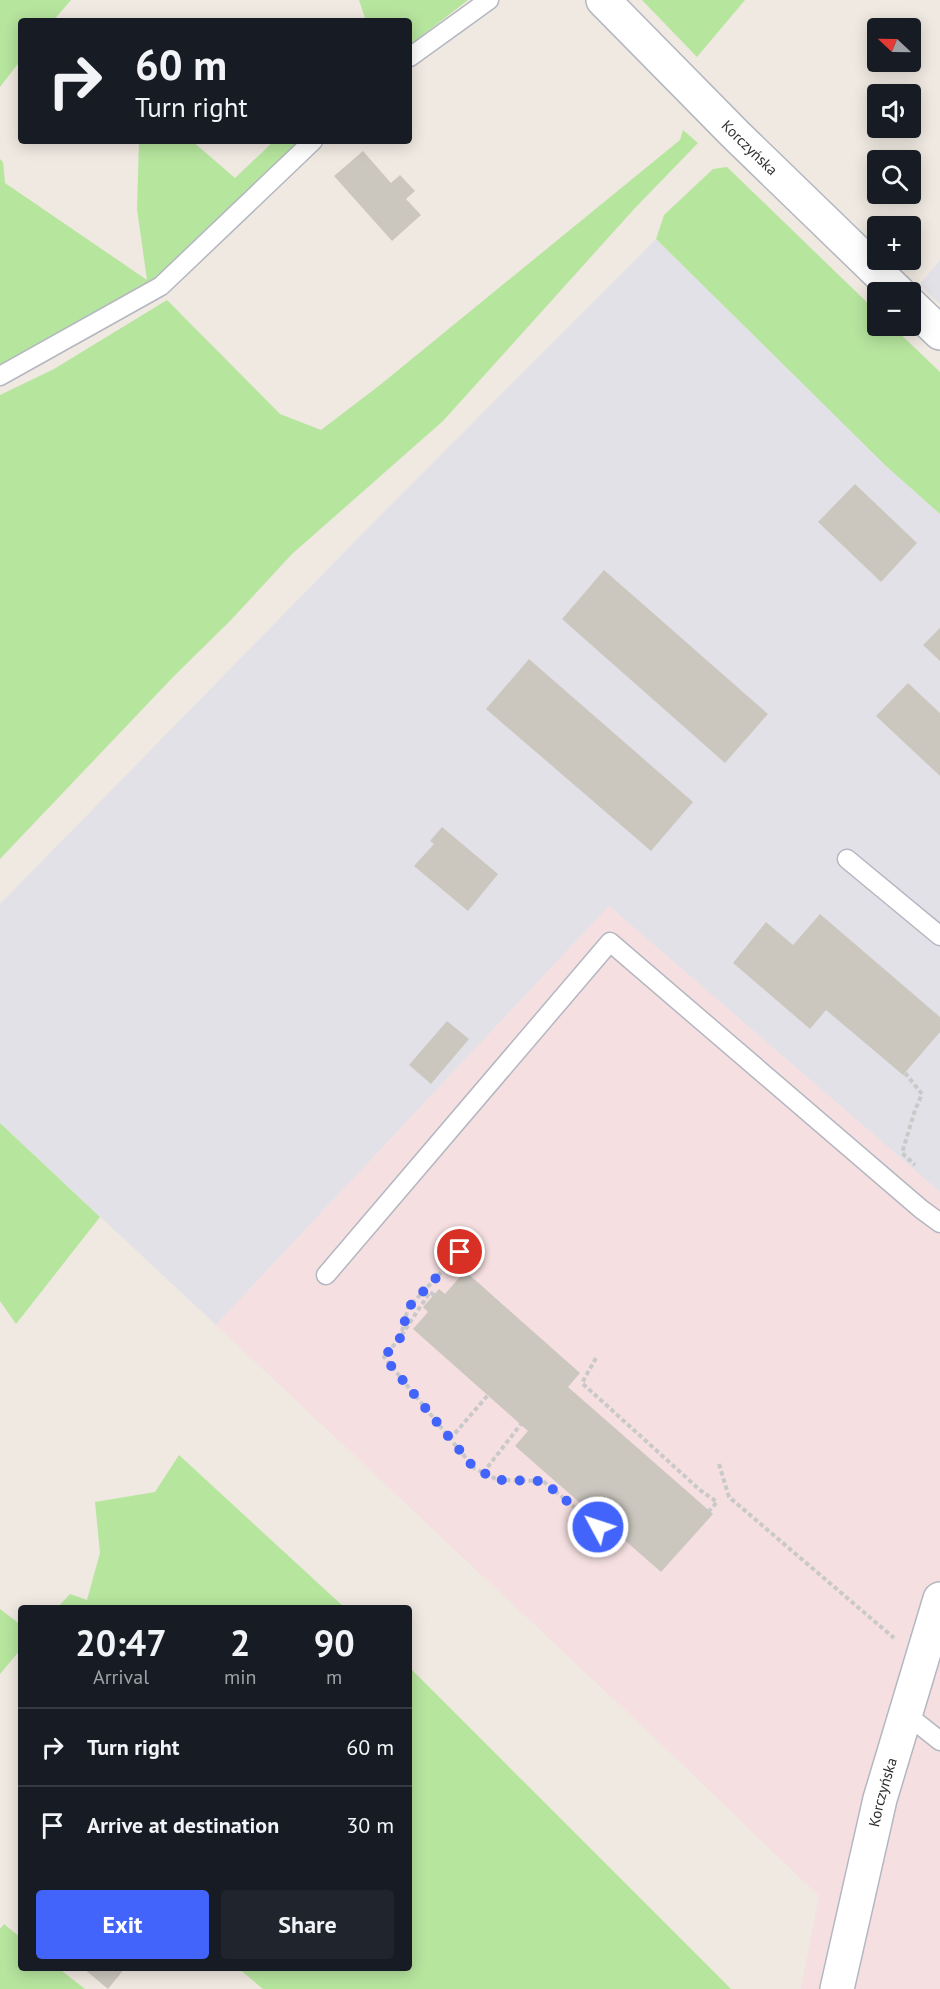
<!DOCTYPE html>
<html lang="en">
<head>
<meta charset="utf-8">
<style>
	body { margin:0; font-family:"PT Sans",sans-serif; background:#20242c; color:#f1f3f6; height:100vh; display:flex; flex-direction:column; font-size:22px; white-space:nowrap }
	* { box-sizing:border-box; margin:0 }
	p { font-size:20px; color:#9ea1a6 }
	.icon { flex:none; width:33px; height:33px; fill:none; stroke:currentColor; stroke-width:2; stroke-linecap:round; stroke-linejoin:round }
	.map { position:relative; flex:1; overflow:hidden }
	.panel { position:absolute; left:18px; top:1605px; width:394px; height:366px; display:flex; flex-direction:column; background:#171b24; border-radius:6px; box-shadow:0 3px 15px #0003 }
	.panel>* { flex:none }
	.hud { position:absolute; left:18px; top:18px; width:394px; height:126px; border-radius:6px; box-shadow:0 3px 15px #0003; background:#171b24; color:#f1f3f6; overflow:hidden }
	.needle { width:39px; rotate:292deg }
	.controls { position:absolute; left:867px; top:18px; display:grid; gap:12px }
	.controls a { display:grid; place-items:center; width:54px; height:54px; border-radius:6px; background:#171b24; box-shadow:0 3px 15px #0003; font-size:30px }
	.pin { position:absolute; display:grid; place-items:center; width:51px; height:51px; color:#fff; margin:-26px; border:3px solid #fff; border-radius:50%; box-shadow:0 2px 6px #0007 }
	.me { position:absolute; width:66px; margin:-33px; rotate:310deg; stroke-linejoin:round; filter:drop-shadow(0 0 4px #0008) }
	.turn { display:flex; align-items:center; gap:21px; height:126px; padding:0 18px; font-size:27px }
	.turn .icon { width:78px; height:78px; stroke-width:2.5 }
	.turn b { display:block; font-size:42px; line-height:51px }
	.eta { display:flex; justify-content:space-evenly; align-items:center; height:102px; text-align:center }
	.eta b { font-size:36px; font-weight:600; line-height:42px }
	.button { display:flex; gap:12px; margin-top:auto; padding:12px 18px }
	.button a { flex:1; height:69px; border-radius:6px; background:#4264fb; color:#fff; font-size:24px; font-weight:600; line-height:69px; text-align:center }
	.button a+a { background:#20242c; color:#f1f3f6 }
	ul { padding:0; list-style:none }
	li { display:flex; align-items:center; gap:18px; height:78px; padding:0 18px; border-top:2px solid #363941 }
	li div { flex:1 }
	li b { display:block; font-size:22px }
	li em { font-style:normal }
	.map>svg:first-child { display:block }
	.industrial { fill:#e3e1e8 }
	.medical { fill:#f5dfe0 }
	.green { fill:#b6e59e }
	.building { fill:#cbc7bf }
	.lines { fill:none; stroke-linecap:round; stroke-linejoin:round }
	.service-casing { stroke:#b4b7c1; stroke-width:21 }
	.minor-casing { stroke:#b4b7c1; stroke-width:36 }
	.secondary-casing { stroke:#b4b7c1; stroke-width:36 }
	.path { stroke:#c9c9c9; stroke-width:4; stroke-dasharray:4.5 3; stroke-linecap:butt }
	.service { stroke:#fff; stroke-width:18 }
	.minor { stroke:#fff; stroke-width:33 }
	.secondary { stroke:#fff; stroke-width:33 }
	.route { stroke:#4264fb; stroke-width:10; stroke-dasharray:0 18 }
	.labels { text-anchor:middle; stroke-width:4.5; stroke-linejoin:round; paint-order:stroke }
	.street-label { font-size:15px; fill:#2e2e2e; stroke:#fff }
</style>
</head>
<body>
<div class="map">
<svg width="940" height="1989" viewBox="0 0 940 1989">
	<rect width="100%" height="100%" fill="#efe9e1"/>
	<path class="industrial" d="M 656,239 L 886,466 L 940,514 L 940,1192 L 609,906 L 216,1325 L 0,1123 L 0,904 L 368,528 Z
		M 940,260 L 940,304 L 919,285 Z"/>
	<path class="medical" d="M 609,906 L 940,1192 L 940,1989 L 801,1989 L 819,1896 L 659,1742 L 216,1325 Z"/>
	<path class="green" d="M 0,0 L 71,0 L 53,21 L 21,21 L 21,60 L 0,87 Z
		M 359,0 L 468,0 L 410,45 L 410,21 L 366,21 Z
		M 642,0 L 745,0 L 697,57 Z
		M 683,130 L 698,143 L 635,208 L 443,421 L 292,554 L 230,621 L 175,675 L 0,859 L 0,395 L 54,369 L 167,300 L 280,414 L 321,430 L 380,385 L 680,140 Z
		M 139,141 L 192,141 L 235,178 L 274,141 L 303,141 L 164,272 L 0,372 L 0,159 L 3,162 L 5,183 L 147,280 L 137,209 Z
		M 727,167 L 877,312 L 878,326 L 892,326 L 940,372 L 940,514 L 886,466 L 656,239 L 664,215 L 713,169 Z
		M 0,1123 L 100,1217 L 16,1324 L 0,1301 Z
		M 179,1455 L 345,1608 L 57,1608 L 70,1594 L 87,1600 L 100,1553 L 95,1502 L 155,1492 Z
		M 0,1609 L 21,1625 L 21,1649 L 0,1674 Z
		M 410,1668 L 731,1989 L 263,1989 L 238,1968 L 410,1968 Z
		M 4,1924 L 21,1938 L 21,1968 L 58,1968 L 85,1989 L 0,1989 L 0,1929 Z"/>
	<path class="building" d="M 363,151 L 391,183 L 400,175 L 415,191 L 406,199 L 421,215 L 392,241 L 334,176 Z
		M 855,484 L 917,543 L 881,582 L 818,522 Z
		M 604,570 L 768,714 L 725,763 L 562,619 Z
		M 940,628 L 940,661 L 923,645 Z
		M 529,659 L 693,802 L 651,851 L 486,709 Z
		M 908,683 L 940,713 L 940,776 L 876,716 Z
		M 442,827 L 498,874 L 468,911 L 414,866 L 434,844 L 430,841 Z
		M 820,914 L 940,1017 L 940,1032 L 903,1075 L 826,1010 L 810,1029 L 733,963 L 766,922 L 793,945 Z
		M 447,1021 L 469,1039 L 431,1084 L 409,1065 Z
		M 465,1271 L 580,1373 L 568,1387 L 713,1514 L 661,1572 L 621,1537 L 620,1538 L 515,1446 L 528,1431 L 413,1329 L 428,1312 L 423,1307 L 439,1289 L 445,1294 Z
		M 83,1968 L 125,1968 L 108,1989 Z"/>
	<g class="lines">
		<defs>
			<path id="service" d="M 410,57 L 489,0
				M 0,376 L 161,286 L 313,141
				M 847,859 L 940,936
				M 326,1275 L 610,942 L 921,1209 L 940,1223
				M 906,1714 L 940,1741"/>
			<g id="minor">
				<path id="s1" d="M 837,1989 L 880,1799 L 940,1599"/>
			</g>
			<g id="secondary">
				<path id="s2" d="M 603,0 L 736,135 L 898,292"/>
				<path d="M 910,304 L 940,333"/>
			</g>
		</defs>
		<use href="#service" class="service-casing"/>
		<use href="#minor" class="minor-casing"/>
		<use href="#secondary" class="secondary-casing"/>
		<path class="path" d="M 905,1073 L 922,1094 L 915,1110 L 902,1153 L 915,1165
			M 434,1295 L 430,1292 L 399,1339 L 384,1357 L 474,1468 L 498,1480 L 543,1481 L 598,1527
			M 402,1331 L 408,1308 L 460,1252 L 451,1229
			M 596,1358 L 582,1383 L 700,1490 L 717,1502 L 709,1511
			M 450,1439 L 488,1395
			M 719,1464 L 729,1497 L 894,1638
			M 483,1473 L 521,1424"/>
		<use href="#service" class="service"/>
		<use href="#minor" class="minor"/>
		<use href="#secondary" class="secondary"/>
	</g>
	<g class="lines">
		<path class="route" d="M 460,1252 L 408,1308 L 401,1337 L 384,1357 L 474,1468 L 498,1480 L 543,1481 L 598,1527"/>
	</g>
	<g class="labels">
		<g class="street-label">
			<text dy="5" stroke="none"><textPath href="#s2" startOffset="208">Korczyńska</textPath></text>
			<text dy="5" stroke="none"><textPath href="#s1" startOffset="202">Korczyńska</textPath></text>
		</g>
	</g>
</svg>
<div class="controls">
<a><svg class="needle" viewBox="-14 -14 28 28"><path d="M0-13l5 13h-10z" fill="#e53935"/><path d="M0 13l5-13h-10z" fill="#9ea1a6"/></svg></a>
<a><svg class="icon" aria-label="sound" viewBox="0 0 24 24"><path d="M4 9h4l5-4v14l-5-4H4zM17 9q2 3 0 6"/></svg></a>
<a><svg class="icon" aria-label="search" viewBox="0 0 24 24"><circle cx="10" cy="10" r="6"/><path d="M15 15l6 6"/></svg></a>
<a>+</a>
<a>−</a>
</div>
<div class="pin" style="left:460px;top:1252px;background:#d93025"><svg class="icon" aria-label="arrive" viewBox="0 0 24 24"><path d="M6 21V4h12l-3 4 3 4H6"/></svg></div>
<svg class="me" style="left:598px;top:1527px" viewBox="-20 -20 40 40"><circle r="17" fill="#4264fb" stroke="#fff" stroke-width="3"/><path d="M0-11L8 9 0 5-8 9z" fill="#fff"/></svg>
<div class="hud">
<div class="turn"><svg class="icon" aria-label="right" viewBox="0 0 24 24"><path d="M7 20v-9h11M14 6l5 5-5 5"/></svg><div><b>60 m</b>Turn right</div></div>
</div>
<section class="panel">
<div class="eta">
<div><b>20:47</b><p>Arrival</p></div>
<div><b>2</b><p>min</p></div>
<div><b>90</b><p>m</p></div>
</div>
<ul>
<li><svg class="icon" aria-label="right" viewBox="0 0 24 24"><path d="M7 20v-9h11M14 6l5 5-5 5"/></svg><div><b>Turn right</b></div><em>60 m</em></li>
<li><svg class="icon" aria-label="arrive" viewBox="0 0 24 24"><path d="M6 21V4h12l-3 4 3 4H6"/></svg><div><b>Arrive at destination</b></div><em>30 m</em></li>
</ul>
<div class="button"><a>Exit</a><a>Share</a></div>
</section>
</div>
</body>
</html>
